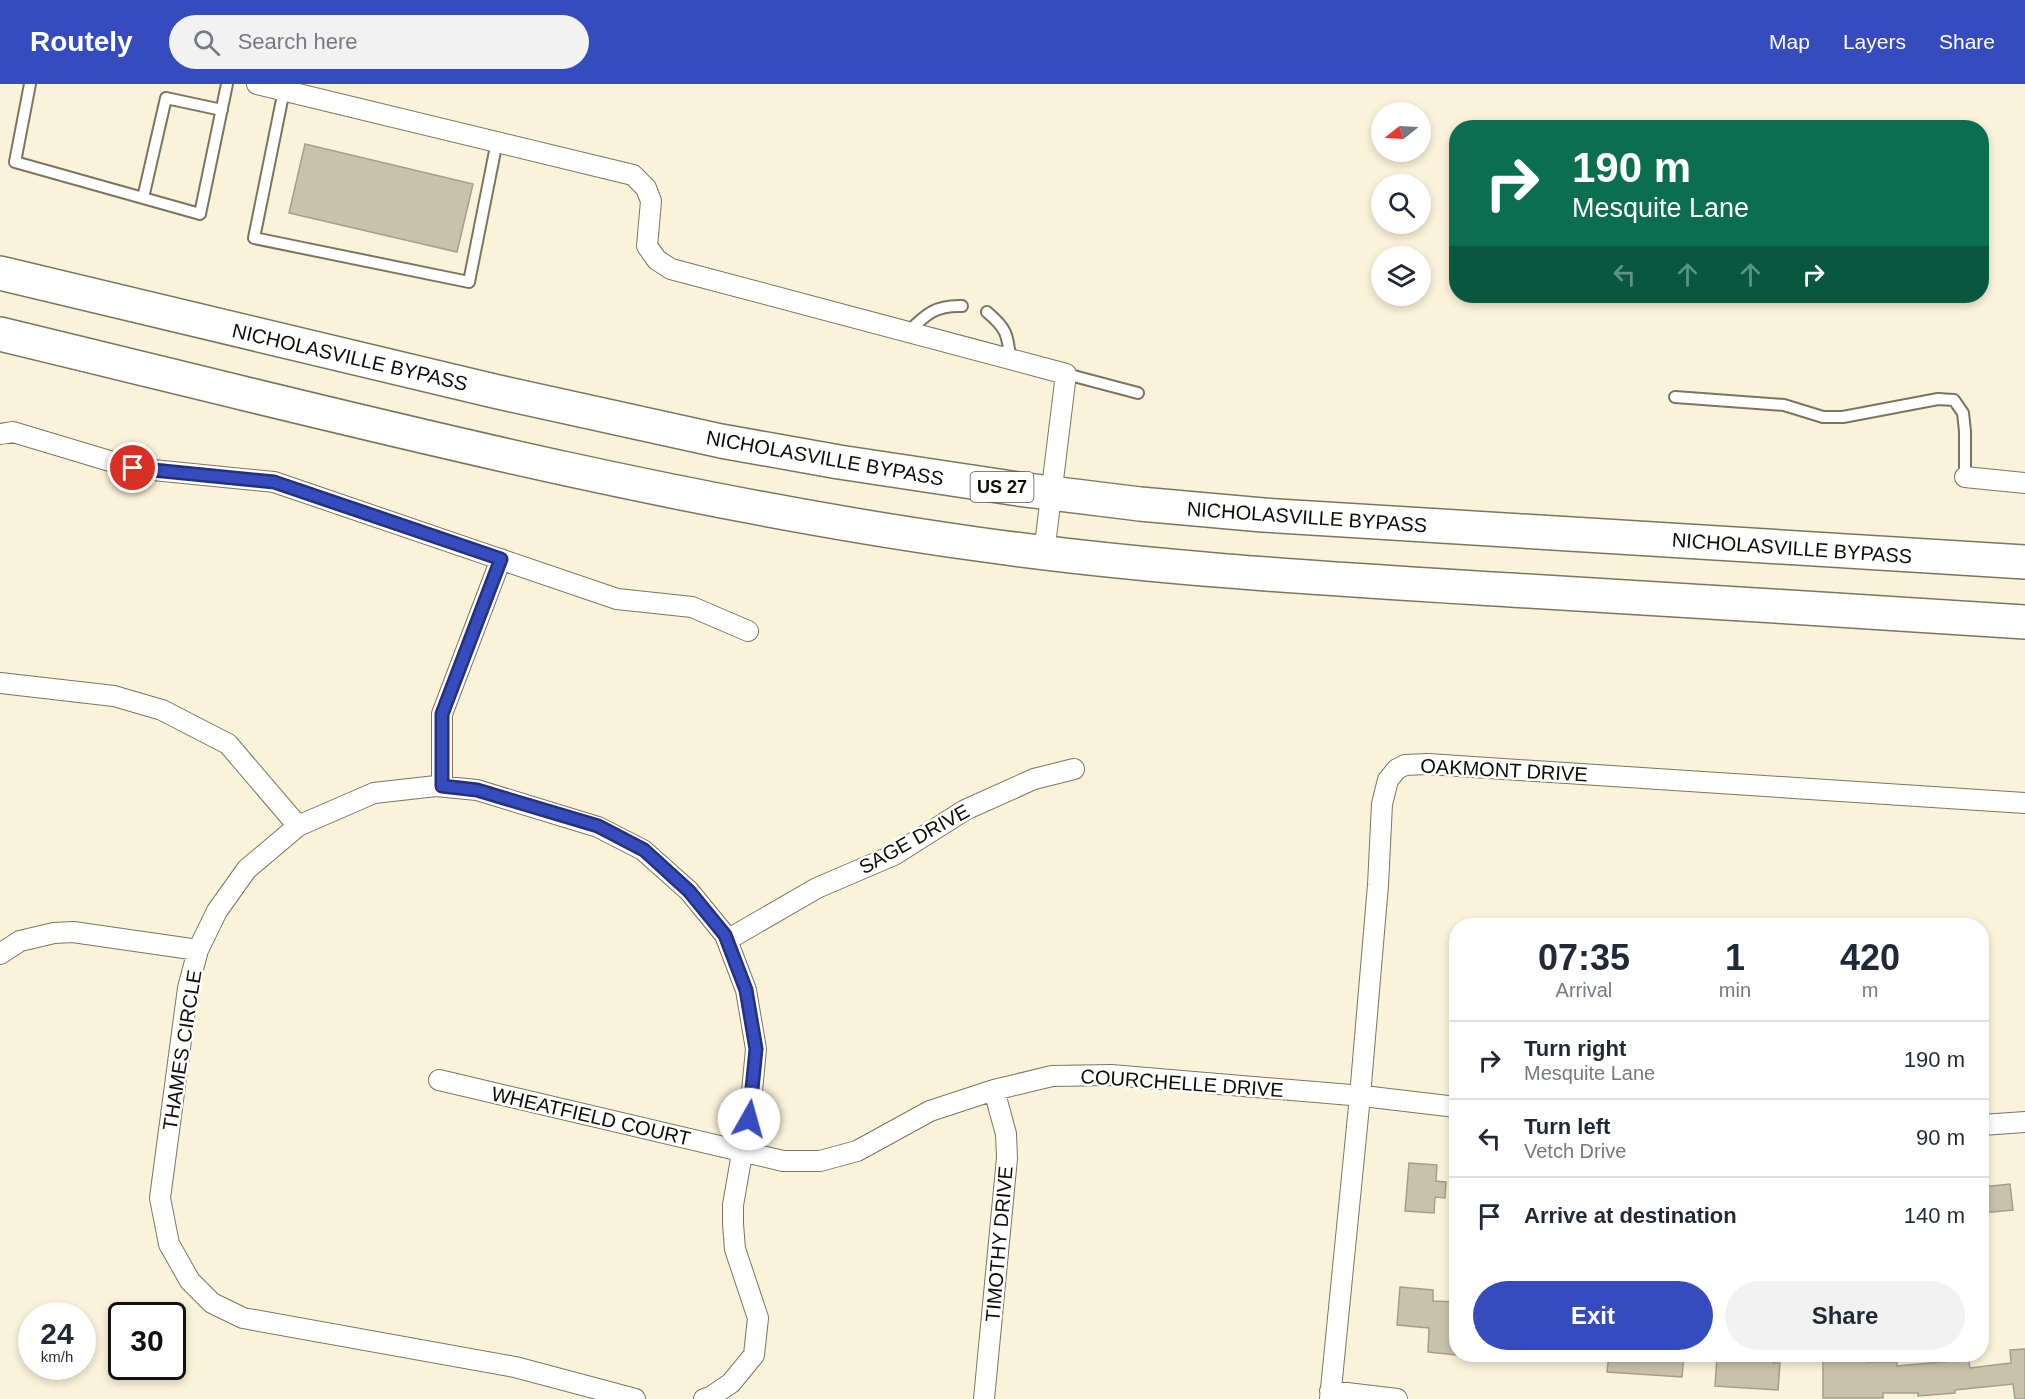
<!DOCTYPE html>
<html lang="en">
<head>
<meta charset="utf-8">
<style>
	body { margin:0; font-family:Helvetica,sans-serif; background:#f2f2f3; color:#1f2937; height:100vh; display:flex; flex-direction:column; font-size:22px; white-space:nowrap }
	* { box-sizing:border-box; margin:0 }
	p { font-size:20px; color:#747a83 }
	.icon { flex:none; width:33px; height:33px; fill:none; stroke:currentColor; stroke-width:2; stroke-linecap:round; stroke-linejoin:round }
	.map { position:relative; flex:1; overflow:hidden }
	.side { position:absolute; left:1449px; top:834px; width:540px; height:444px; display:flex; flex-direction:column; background:#fff; border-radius:24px; box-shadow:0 3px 9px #0003 }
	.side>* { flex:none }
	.hud { position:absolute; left:1449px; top:36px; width:540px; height:183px; border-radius:24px; box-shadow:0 3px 9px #0003; background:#0b6e4f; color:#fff; overflow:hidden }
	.needle { width:39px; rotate:252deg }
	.controls { position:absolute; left:1371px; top:18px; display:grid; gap:12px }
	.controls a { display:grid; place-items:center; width:60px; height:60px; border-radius:50%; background:#fff; box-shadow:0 3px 9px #0003; font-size:30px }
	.speed { position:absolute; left:18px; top:1218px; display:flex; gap:12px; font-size:30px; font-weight:700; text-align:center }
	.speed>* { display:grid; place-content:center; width:78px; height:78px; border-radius:50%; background:#fff; box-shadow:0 3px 9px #0003; line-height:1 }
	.speed small { font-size:15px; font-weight:400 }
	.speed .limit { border:3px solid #111; border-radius:9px; background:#fff; color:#111 }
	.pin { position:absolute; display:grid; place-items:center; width:51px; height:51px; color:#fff; margin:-26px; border:3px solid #fff; border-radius:50%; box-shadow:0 2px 6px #0007 }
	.me { position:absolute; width:66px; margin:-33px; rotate:7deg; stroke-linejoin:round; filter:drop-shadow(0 0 4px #0008) }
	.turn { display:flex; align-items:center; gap:21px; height:126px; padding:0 24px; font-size:27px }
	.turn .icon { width:78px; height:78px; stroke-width:2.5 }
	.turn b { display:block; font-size:42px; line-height:51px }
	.lanes { display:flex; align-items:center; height:57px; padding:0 24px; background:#0003; justify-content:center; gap:30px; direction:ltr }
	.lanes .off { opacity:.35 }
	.eta { display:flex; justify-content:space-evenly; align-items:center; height:102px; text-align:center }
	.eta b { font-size:36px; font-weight:800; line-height:42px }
	.button { display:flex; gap:12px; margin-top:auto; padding:12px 24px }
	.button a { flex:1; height:69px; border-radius:36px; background:#364cbe; color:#fff; font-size:24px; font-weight:800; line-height:69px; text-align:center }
	.button a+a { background:#f2f2f3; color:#1f2937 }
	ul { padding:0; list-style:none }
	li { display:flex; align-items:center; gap:18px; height:78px; padding:0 24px; border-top:2px solid #e0e1e3 }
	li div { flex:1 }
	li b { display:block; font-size:22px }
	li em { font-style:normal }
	header { display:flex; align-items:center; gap:36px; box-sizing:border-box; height:84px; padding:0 30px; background:#364cbe; color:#fff }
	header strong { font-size:28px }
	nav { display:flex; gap:33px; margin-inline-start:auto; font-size:21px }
	.search { width:420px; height:54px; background:#f2f2f3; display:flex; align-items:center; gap:15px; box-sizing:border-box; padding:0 21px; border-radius:33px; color:#747a83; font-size:22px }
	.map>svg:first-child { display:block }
	.building { fill:#c9c1aa; stroke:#a79e88; stroke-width:1.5 }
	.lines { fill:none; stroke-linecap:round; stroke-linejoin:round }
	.lane-casing { stroke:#7c745f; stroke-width:14 }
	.street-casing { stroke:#7c745f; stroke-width:22 }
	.highway-casing { stroke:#7c745f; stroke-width:36 }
	.lane { stroke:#fff; stroke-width:10 }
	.street { stroke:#fff; stroke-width:20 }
	.highway { stroke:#fff; stroke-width:33 }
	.route-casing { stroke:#23317c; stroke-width:15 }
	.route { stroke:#364cbe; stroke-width:10 }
	.labels { text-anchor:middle; stroke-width:5; stroke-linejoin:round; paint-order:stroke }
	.shield { fill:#fff; stroke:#575550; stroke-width:1.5 }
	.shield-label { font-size:18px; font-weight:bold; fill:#0f0c05 }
	.street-label { font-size:20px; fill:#0f0c05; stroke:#fff }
</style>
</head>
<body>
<header>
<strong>Routely</strong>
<div class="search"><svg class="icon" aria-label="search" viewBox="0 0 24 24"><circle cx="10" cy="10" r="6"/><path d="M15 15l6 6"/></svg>Search here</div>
<nav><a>Map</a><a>Layers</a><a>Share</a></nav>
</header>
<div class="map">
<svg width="2025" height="1315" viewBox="0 0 2025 1315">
	<rect width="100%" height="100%" fill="#fbf2da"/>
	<path class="building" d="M 305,60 L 473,100 L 457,168 L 289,129 Z
		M 1409,1079 L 1437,1081 L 1436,1097 L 1446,1098 L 1445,1114 L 1435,1113 L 1434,1129 L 1405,1127 Z
		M 2010,1100 L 2013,1126 L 1982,1129 L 1982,1103 Z
		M 1400,1203 L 1433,1206 L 1433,1217 L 1456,1218 L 1456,1271 L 1428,1268 L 1429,1244 L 1397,1241 Z
		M 2025,1265 L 2025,1315 L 2015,1315 L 2013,1300 L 1955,1306 L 1955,1309 L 1918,1312 L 1918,1309 L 1883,1309 L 1883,1314 L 1823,1314 L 1823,1270 L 1867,1270 L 1867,1278 L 1897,1278 L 1897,1282 L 1953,1277 L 1952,1271 L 1968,1270 L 1970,1284 L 2011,1279 L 2010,1266 Z
		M 1609,1270 L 1684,1270 L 1682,1293 L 1607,1288 Z
		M 1754,1270 L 1774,1270 L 1773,1279 L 1780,1279 L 1778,1306 L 1715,1302 L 1717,1274 L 1754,1277 Z"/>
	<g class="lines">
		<defs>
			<path id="lane" d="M 30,0 L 15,78 L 200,130 L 227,0
				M 284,6 L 254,154 L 469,198 L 497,57
				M 143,114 L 166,14 L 222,26
				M 987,228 C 1006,244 1008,250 1010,275
				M 908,248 C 926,230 936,221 962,222
				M 1066,290 L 1138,309
				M 1675,313 L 1784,321 L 1823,333 L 1843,333 L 1938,315 L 1954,316 L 1963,329 L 1965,347 L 1965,393"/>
			<path id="street" d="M 257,0 L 633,91 L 646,104 L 651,117 L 647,162 L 657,176 L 671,185 L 1066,290 L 1044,469
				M 0,350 L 13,348 L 133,384 L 274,398 L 617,515 L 692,523 L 748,547
				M 1965,393 L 2025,399
				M 0,599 L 114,612 L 162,626 L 228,660 L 298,742
				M 442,702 L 442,630 L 501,475
				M 727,856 L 817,804 L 894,771 L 965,726 L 1034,695 L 1074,685
				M 0,870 L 20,857 L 54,849 L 73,848 L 198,866
				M 439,996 L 783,1077 L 820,1077 L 857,1067 L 930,1027 L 994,1006 L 1052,992 L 1111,991 L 1363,1012 L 1456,1023
				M 1982,1041 L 2025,1038
				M 1330,1307 L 1397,1315
				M 635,1315 L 515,1283 L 243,1234 L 212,1219 L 190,1197 L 169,1160 L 160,1114 L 188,904 L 198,866 L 217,827 L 247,785 L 298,742 L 374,709 L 436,702 L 477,706 L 598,743 L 643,766 L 689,807 L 725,851 L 746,906 L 756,965 L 751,1018 L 733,1121 L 733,1140 L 735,1165 L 758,1234 L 754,1271 L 731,1299 L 712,1312 L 704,1315
				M 984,1315 L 1007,1074 L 1006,1050 L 994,1006
				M 1330,1315 L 1360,1012 L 1378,801 L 1382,720 L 1388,696 L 1397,685 L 1405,681 L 1428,680 L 2025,719"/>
			<path id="highway" d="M 0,189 L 494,307 L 721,357 L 839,378 L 1018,405 L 1140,420 L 1263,431 L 2025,478
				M 0,250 C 324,328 647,414 977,460 C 1154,485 1333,495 1511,506 C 1682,516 1854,527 2025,538"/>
		</defs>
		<use href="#lane" class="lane-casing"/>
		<use href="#street" class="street-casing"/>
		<use href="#highway" class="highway-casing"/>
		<use href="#lane" class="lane"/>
		<use href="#street" class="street"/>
		<use href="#highway" class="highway"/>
	</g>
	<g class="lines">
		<defs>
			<path id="route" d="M 133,384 L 274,398 L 501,475 L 442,630 L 442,702 L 477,706 L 598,742 L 644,766 L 689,807 L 725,851 L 746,906 L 756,965 L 749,1035"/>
		</defs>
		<use href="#route" class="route-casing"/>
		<use href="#route" class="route"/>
	</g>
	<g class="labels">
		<rect class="shield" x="970.5" y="388" width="63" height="30" rx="4.5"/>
		<g class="shield-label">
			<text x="1002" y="409">US 27</text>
		</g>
		<g class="street-label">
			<text transform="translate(350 273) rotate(13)" y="7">NICHOLASVILLE BYPASS</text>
			<text transform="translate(825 374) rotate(10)" y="7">NICHOLASVILLE BYPASS</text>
			<text transform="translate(1307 433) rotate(4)" y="7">NICHOLASVILLE BYPASS</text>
			<text transform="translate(1792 464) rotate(4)" y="7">NICHOLASVILLE BYPASS</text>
			<text transform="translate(1504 686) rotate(3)" y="7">OAKMONT DRIVE</text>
			<text transform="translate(914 755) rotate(-29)" y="7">SAGE DRIVE</text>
			<text transform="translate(182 966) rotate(-81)" y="7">THAMES CIRCLE</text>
			<text transform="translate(1182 999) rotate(4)" y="7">COURCHELLE DRIVE</text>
			<text transform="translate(591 1032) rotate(13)" y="7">WHEATFIELD COURT</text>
			<text transform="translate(999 1160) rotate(-85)" y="7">TIMOTHY DRIVE</text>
		</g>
	</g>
</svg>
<div class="controls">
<a><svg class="needle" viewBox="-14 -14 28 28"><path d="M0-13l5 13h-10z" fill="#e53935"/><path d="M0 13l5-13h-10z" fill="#747a83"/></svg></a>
<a><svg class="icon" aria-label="search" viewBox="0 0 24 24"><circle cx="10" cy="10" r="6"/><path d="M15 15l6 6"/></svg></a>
<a><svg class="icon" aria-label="layers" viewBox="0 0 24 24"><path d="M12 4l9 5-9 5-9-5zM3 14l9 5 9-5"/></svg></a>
</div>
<div class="speed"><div>24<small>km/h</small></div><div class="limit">30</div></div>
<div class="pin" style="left:133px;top:384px;background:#d93025"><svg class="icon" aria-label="arrive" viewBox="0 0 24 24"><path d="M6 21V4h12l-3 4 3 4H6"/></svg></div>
<svg class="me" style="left:749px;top:1035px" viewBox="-20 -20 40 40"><circle r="19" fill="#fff"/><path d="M0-13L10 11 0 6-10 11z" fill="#364cbe"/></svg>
<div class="hud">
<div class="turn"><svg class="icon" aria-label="right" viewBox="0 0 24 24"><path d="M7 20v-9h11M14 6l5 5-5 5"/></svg><div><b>190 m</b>Mesquite Lane</div></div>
<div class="lanes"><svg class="icon off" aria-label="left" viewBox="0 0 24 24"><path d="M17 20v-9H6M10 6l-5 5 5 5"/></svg><svg class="icon off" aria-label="ahead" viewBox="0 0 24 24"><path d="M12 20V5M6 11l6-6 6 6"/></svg><svg class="icon off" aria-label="ahead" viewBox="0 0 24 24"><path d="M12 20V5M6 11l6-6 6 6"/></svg><svg class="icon" aria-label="right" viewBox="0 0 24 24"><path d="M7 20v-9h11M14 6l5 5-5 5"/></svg></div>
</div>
<section class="side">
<div class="eta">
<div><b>07:35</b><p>Arrival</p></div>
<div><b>1</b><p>min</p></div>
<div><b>420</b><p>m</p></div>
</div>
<ul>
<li><svg class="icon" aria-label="right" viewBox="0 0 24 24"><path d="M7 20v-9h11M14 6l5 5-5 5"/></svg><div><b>Turn right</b><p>Mesquite Lane</p></div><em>190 m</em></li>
<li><svg class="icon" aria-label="left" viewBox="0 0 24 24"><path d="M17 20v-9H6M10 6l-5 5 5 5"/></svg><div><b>Turn left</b><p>Vetch Drive</p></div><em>90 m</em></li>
<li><svg class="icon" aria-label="arrive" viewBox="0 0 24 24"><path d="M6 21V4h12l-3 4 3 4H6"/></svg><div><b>Arrive at destination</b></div><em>140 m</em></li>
</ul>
<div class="button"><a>Exit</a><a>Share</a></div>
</section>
</div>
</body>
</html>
